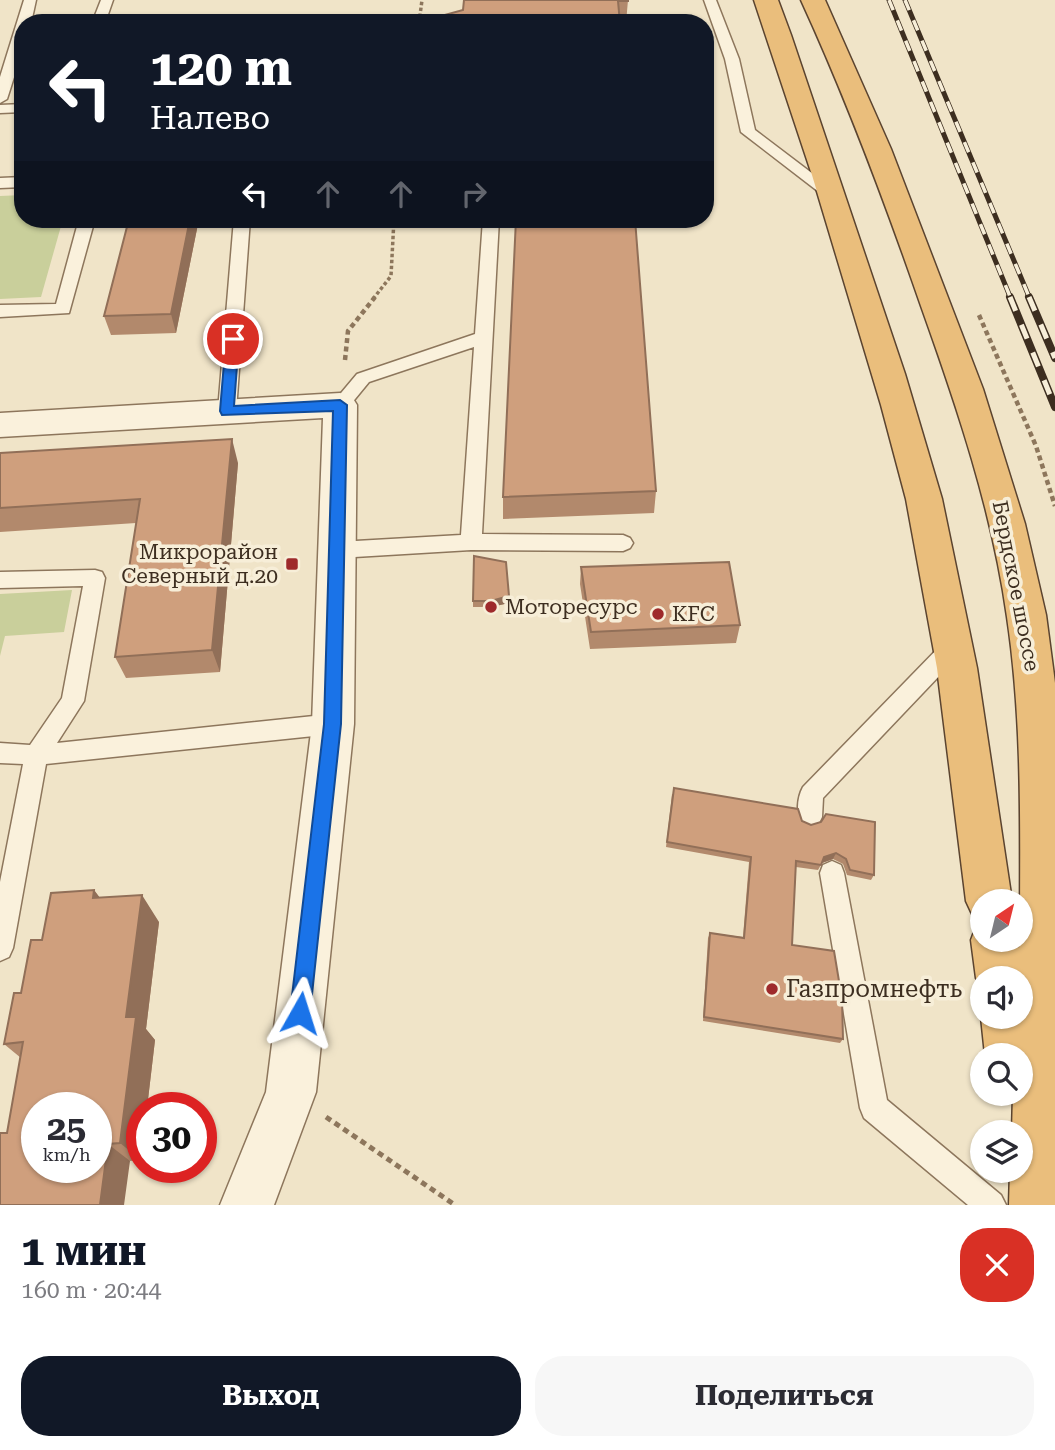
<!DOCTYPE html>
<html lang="ru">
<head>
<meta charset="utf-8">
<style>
	body { margin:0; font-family:"Roboto Serif",serif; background:#f7f7f7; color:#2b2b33; height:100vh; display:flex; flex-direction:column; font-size:26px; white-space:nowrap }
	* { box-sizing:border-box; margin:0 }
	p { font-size:23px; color:#7c7c81 }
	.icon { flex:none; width:38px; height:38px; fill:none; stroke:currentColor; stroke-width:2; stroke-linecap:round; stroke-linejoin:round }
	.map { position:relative; height:1205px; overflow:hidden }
	.sheet { display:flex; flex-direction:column; background:#fff; flex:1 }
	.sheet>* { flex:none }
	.top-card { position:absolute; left:14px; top:14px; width:700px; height:214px; border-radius:28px; box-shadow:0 2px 5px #0004; background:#111827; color:#fff; overflow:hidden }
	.needle { width:46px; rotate:35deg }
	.tools { position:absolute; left:970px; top:889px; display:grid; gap:14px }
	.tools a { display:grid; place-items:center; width:63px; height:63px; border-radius:50%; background:#fff; box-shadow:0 2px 5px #0004; font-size:35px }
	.speed { position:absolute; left:21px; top:1092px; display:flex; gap:14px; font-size:35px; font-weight:700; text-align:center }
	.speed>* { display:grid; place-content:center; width:91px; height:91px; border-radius:50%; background:#fff; box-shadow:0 2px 5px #0004; line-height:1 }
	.speed small { font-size:18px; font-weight:400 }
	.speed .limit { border:10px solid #d22; background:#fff; color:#111 }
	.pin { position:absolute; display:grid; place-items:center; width:60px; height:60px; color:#fff; margin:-30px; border:4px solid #fff; border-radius:50%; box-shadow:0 2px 7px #0007 }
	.me { position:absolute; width:77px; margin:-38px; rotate:6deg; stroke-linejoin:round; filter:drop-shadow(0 0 5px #0008) }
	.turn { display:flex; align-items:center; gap:24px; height:147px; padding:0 21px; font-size:32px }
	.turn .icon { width:91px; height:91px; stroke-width:2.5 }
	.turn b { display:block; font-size:49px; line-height:60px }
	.lanes { display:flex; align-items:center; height:66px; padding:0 21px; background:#0003; justify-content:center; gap:35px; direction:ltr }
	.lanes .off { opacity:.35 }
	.round { display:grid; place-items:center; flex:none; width:74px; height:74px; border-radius:28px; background:#f7f7f7 }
	.overview { display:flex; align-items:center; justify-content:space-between; height:119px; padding:0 21px }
	h1 { font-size:42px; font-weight:700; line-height:52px; color:#111827 }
	.cta { display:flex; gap:14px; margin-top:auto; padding:14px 21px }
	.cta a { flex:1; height:80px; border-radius:28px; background:#111827; color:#fff; font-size:28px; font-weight:700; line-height:80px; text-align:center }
	.cta a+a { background:#f7f7f7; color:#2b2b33 }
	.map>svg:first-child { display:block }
	.green { fill:#c9cf9b }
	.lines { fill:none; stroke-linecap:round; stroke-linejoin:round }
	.service-casing { stroke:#8d765c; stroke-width:3 }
	.minor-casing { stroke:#8d765c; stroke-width:3 }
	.trunk-casing { stroke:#5b4430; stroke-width:3 }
	.path-far2 { stroke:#8d765c; stroke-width:3.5; stroke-dasharray:3.5 2.5; stroke-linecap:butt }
	.path-far1 { stroke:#8d765c; stroke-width:4.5; stroke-dasharray:5 3.5; stroke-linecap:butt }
	.path { stroke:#8d765c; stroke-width:5; stroke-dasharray:6 4.5; stroke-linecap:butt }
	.service { fill:#faf1dc; fill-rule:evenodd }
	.minor { fill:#faf1dc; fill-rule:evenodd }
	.trunk { fill:#eabe7c; fill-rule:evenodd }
	.rail-far1-casing { stroke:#3d2e20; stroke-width:5 }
	.rail-casing { stroke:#3d2e20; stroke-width:8 }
	.rail-far1 { stroke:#f7eed8; stroke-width:3.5; stroke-dasharray:11; stroke-linecap:butt }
	.rail { stroke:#f7eed8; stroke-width:5; stroke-dasharray:15; stroke-linecap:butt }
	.wall { fill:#b2896c }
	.shaded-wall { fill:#916f58 }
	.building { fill:#cf9f7d; stroke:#916f58; stroke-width:2; fill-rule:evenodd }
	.route { fill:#1a73e8; stroke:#114b97; stroke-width:2 }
	.poi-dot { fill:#9e2a2b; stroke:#f7eed8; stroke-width:2.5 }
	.labels { text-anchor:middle; stroke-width:7; stroke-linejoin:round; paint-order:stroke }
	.poi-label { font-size:21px; fill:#3d2e20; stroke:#f7eed8; text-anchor:start }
	.street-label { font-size:21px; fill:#3d2e20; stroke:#f7eed8 }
	.near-poi-label { font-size:24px; fill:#3d2e20; stroke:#f7eed8; text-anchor:start }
</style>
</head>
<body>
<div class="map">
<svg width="1055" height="1205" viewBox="0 0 1055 1205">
	<rect width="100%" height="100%" fill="#f0e4c8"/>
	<path class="green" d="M 23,195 L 23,219 L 63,219 L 41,297 L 0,299 L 0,196 Z
		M 72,590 L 64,632 L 5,636 L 0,656 L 0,594 Z"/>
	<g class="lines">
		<defs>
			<path id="service" d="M 24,0 L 36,0 L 31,23 L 23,23 L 23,49 L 7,99 L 0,103 L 0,77 Z
				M 101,0 L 113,0 L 105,23 L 92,23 Z
				M 704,0 L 716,0 L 739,59 L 755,130 L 838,193 L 841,196 L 838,199 L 828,199 L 741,132 L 725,59 Z
				M 23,104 L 23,112 L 0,113 L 0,105 Z
				M 23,177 L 23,187 L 0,188 L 0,178 Z
				M 79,219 L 95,219 L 69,313 L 0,317 L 0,305 L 56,304 Z
				M 234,219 L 250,219 L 236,411 L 234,416 L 220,416 L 218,411 Z
				M 483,219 L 499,219 L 482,534 L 623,535 L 630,538 L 633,543 L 630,548 L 623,551 L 471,550 L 338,558 L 331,556 L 328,550 L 331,544 L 338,542 L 461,535 L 474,347 L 369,382 L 346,410 L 334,410 L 331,405 L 357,374 L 475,334 Z
				M 95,570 L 102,572 L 105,578 L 84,701 L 57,743 L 333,714 L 341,717 L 344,724 L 341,731 L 333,734 L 46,764 L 13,948 L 9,957 L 0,961 L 0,882 L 23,764 L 0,763 L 0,743 L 30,745 L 62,698 L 83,586 L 0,588 L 0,572 Z
				M 953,638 L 961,641 L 964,647 L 961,653 L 823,798 L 822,817 L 818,825 L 810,828 L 802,825 C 796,813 797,798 803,787 L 945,641 Z
				M 832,861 L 841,865 L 844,873 L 887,1100 L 1001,1195 L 1006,1205 L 968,1205 L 864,1118 L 860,1108 L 820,873 L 823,865 Z"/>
			<path id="minor" d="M 340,393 L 352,397 L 357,405 L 354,724 L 316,1092 L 274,1205 L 220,1205 L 266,1092 L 312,724 L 323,418 L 0,437 L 0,413 Z"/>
			<path id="trunk" d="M 754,0 L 778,0 L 791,35 L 905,374 L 942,499 L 977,668 L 1012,901 L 982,901 L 982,920 L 973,916 L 966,901 L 937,668 L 906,499 L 881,405 L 812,175 Z
				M 801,0 L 825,0 L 891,149 L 983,389 L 1025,524 L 1046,615 L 1055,683 L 1055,1205 L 1009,1205 L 1010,1171 L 1020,1171 L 1020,1132 L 1012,1132 L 1013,1094 L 1020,1094 L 1020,1055 L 985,1055 L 981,1017 L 982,1014 L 982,1017 L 1020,1017 L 1020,978 L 982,978 L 982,992 L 976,978 L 971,940 L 977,924 L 982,922 L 982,940 L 1017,940 L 1019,948 L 1020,940 C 1020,833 1023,724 1007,617 C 992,510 957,407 921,306 C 885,202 847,100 801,0 Z"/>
		</defs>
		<use href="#service" class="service-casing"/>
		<use href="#minor" class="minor-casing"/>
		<use href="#trunk" class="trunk-casing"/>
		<path class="path-far2" d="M 419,23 L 422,0
			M 373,299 L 391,276 L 394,219"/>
		<path class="path-far1" d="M 979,315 L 1036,446 L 1055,506
			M 345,360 L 348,331 L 375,297"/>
		<path class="path" d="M 326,1117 L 455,1205"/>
		<use href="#service" class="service"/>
		<use href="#minor" class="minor"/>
		<use href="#trunk" class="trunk"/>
		<defs>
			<path id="rail-far1" d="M 889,0 L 1011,299
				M 905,0 L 1030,299"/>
			<path id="rail" d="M 1010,297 L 1055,407
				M 1029,297 L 1055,358"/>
		</defs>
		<use href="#rail-far1" class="rail-far1-casing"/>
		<use href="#rail" class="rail-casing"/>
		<use href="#rail-far1" class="rail-far1"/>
		<use href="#rail" class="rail"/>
	</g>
	<path class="wall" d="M 628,0 L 626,23 L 441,23 Z
		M 129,219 L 199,219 L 176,333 L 111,335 L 104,316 Z
		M 0,453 L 238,463 L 220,672 L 126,678 L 115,657 L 136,523 L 0,532 Z
		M 656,491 L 654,513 L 503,519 L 503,497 Z
		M 581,567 L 740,625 L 736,643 L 590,649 L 580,584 Z
		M 473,601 L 509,603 L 491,607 L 473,607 Z
		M 672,794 L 802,821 L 874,875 L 871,880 L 847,875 L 843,864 L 833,859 L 822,863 L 818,870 L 796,867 L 792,945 L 843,1039 L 840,1043 L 703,1021 L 708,938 L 710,933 L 743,937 L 749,862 L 666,847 Z
		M 94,890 L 100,898 L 159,922 L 146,1029 L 155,1040 L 147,1108 L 142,1108 L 141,1160 L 130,1161 L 7,1133 L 21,1058 L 4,1044 L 21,993 L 42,940 Z"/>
	<path class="shaded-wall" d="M 190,219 L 199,219 L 176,333 L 171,314 Z
		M 232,439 L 238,463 L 220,672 L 212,650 Z
		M 509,596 L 509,603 L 491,607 L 491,601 Z
		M 836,853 L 833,859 L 822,863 L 824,857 Z
		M 94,890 L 114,917 L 93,898 Z
		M 142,895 L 159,922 L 146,1029 L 155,1040 L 147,1108 L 142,1108 L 141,1160 L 120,1143 L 126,1017 Z
		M 108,1144 L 130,1161 L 124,1205 L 100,1205 Z"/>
	<path class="building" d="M 464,0 L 628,0 L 628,1 L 618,1 L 620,23 L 441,23 L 441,16 L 463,10 Z
		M 129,219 L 190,219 L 171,314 L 104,316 Z
		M 516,219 L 635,219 L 656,491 L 503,497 Z
		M 232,439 L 212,650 L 115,657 L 140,499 L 0,508 L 0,453 Z
		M 474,556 L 506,562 L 509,596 L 491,601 L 473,601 Z
		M 729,562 L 740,625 L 591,632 L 581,567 Z
		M 674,788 L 798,809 L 802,821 L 811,825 L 821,822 L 826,814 L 875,822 L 874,875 L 850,870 L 846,859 L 836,853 L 824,857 L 821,865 L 796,861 L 792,945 L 834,951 L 842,999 L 843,1039 L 704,1017 L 710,933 L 744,938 L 751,857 L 667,842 Z
		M 94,890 L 93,898 L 142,895 L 126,1017 L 136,1017 L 120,1143 L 108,1144 L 100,1205 L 0,1205 L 0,1133 L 7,1133 L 23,1042 L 4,1044 L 14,993 L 21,993 L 31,940 L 42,940 L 51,893 ZM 37,1108 L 96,1108 L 96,1167 L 37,1167 Z"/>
	<path class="route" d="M 233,335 L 239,339 L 234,406 L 340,400 L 347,405 L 341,724 L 310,1013 L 307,1020 L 300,1023 L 293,1020 L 290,1013 L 324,724 L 333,411 L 222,415 L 220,411 L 226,339 Z"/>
	<g class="poi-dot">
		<rect x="285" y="557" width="14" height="14" rx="3.5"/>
		<circle cx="491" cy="607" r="7"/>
		<circle cx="658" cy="614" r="7"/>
		<circle cx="772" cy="989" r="7"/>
	</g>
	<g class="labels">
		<g class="poi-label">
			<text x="278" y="559" text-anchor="end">Микрорайон<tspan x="278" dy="24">Северный д.20</tspan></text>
			<text x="505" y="614">Моторесурс</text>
			<text x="672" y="621">KFC</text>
		</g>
		<g class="street-label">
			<text transform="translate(1016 586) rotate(79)" y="7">Бердское шоссе</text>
		</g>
		<g class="near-poi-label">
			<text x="786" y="997">Газпромнефть</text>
		</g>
	</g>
</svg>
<div class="tools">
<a><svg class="needle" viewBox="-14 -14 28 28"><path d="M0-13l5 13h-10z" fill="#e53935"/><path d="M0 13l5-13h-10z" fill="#7c7c81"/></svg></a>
<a><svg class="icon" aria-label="sound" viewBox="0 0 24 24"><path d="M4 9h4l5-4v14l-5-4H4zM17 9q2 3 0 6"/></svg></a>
<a><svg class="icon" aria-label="search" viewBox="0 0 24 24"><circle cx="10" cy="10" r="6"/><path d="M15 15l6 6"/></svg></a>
<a><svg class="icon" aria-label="layers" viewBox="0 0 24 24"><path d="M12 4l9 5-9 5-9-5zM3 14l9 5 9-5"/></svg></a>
</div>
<div class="speed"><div>25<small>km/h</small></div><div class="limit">30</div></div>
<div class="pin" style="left:233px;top:339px;background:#d93025"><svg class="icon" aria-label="arrive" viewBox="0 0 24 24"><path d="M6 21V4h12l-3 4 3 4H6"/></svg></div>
<svg class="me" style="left:300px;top:1013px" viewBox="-20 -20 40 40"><path d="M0-17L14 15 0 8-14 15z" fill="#1a73e8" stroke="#fff" stroke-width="4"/></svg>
<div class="top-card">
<div class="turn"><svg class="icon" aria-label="left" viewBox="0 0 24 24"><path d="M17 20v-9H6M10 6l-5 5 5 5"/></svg><div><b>120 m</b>Налево</div></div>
<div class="lanes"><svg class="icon" aria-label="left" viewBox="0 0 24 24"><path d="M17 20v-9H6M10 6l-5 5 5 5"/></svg><svg class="icon off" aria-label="ahead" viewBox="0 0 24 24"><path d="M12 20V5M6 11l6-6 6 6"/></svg><svg class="icon off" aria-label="ahead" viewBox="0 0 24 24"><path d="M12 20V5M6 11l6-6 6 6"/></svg><svg class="icon off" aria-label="right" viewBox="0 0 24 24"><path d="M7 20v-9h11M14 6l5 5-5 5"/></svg></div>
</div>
</div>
<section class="sheet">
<div class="overview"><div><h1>1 мин</h1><p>160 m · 20:44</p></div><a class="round" style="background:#d93025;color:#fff"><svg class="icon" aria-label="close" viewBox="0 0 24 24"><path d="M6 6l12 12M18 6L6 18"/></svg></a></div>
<div class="cta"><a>Выход</a><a>Поделиться</a></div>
</section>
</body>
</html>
